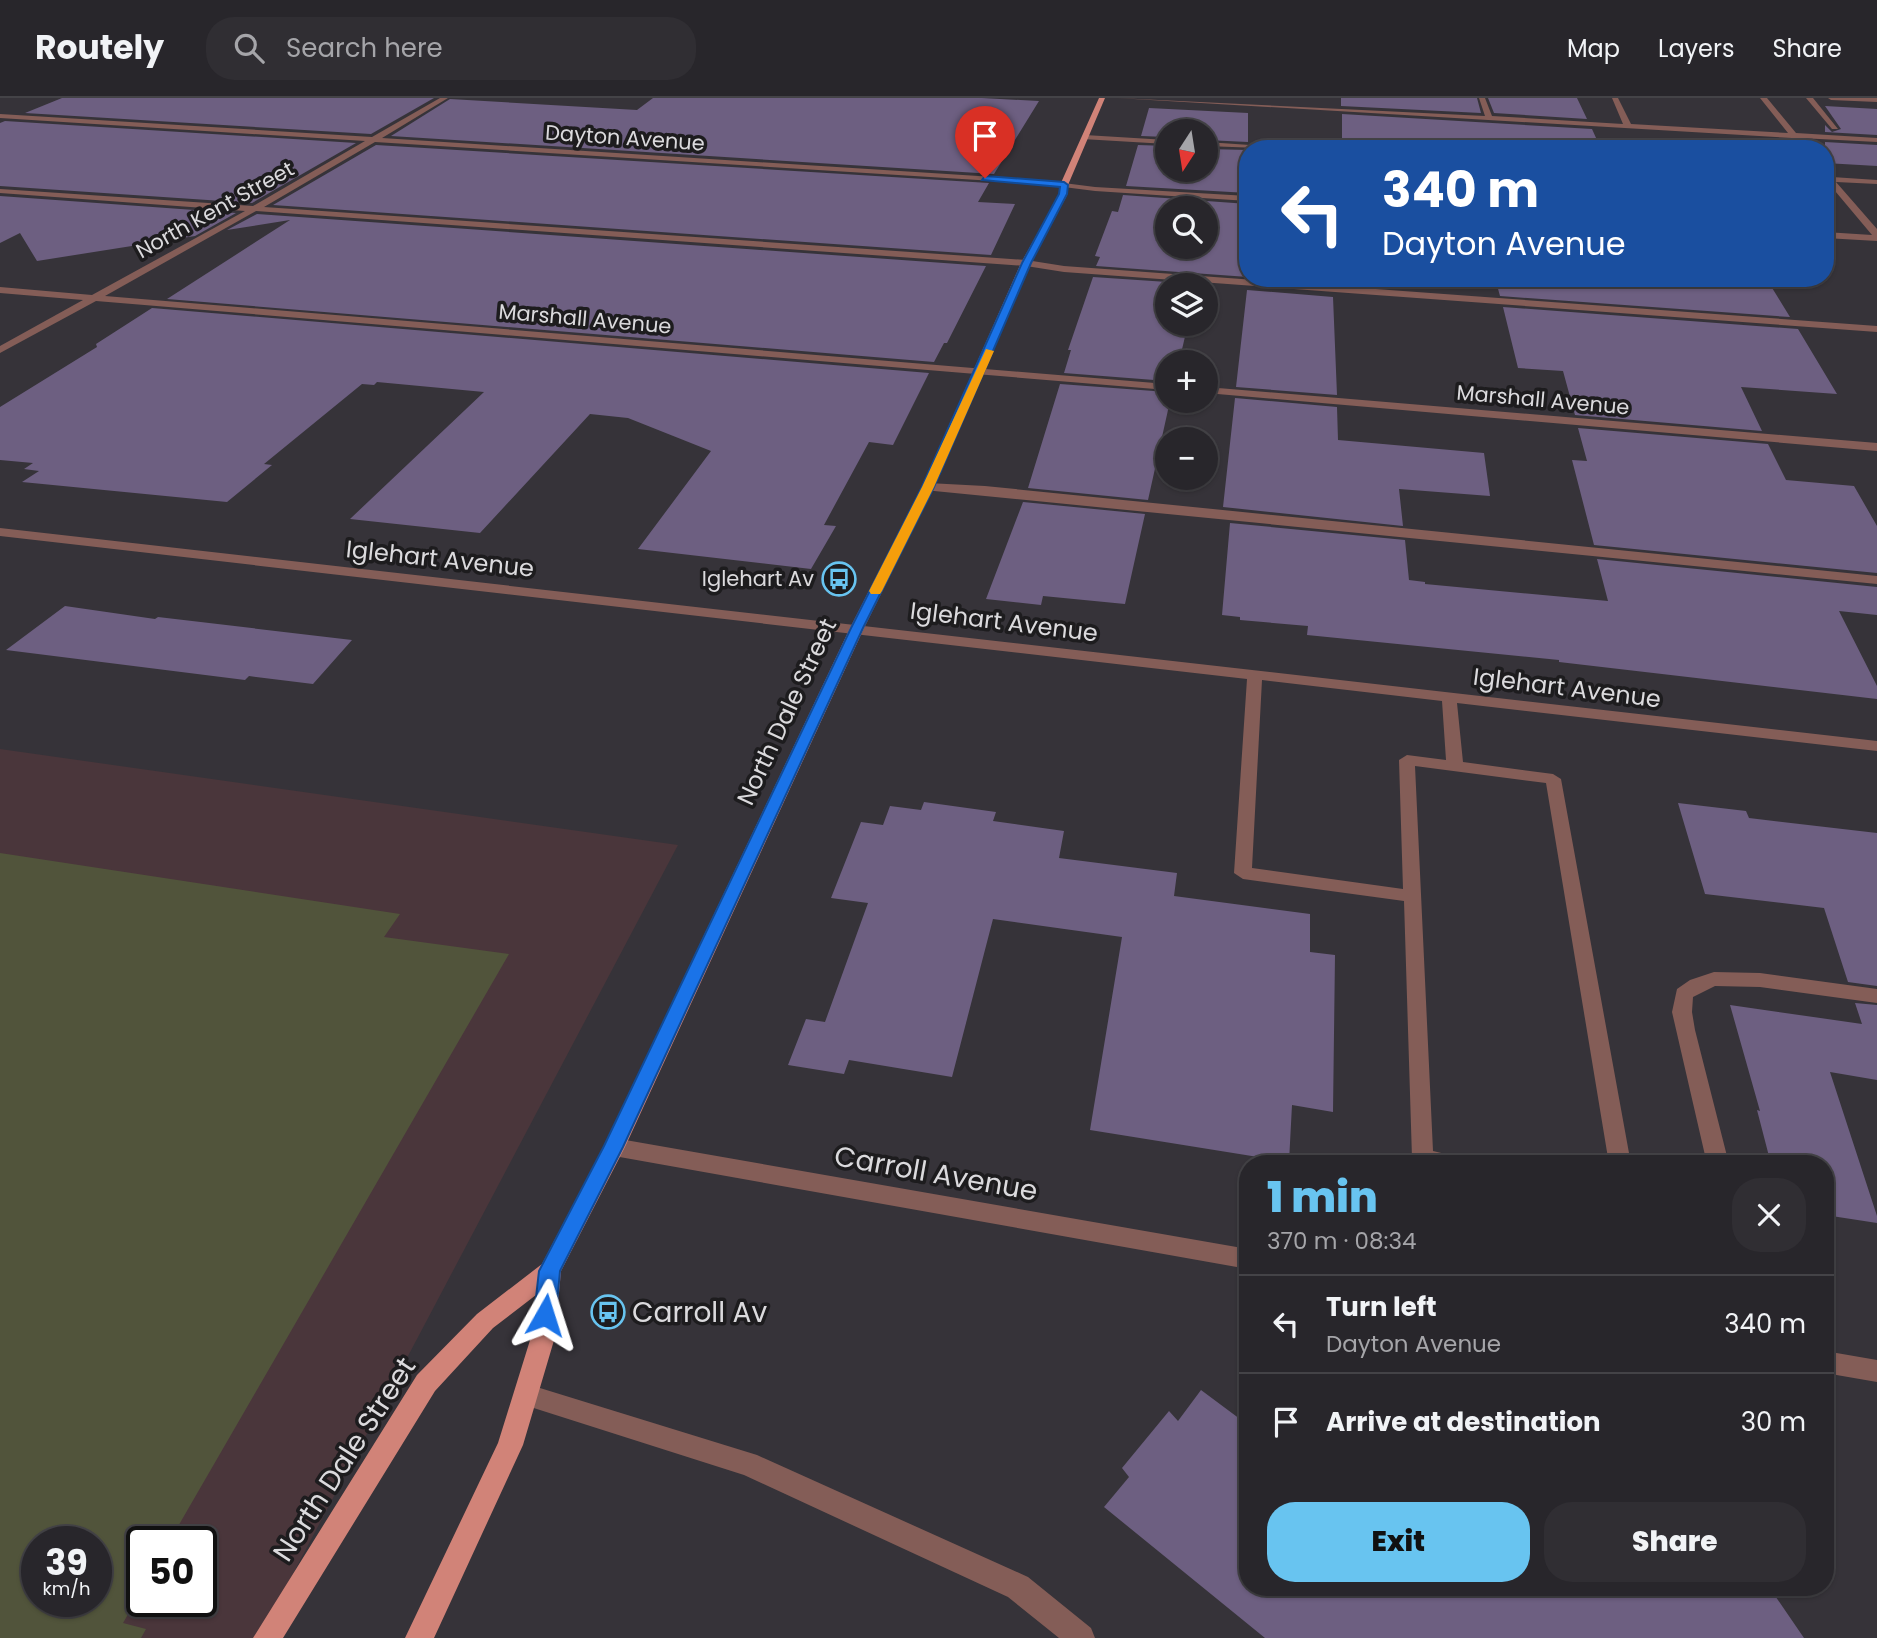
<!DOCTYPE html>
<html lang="en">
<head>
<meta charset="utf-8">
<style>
	body { margin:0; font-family:Poppins,sans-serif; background:#302e33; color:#f1f3f6; height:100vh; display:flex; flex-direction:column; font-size:26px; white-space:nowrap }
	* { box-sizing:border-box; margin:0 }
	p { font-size:23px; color:#a5a5a9 }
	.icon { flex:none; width:38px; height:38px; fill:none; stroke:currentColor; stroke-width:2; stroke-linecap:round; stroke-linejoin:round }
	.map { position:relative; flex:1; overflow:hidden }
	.side { position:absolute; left:1239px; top:1057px; width:595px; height:441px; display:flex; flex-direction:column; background:#28262b; border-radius:28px; box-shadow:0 2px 5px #0004,0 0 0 2px #444347 }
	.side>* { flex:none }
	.top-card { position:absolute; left:1239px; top:42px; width:595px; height:147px; border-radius:28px; box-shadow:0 2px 5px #0004,0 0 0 2px #444347; background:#1a4fa0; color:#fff; overflow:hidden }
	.needle { width:46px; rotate:192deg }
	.buttons { position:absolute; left:1155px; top:21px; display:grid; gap:14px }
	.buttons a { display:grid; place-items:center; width:63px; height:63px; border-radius:50%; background:#28262b; box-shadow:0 2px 5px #0004,0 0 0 2px #444347; font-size:35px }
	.speed { position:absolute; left:21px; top:1428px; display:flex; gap:14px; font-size:35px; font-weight:700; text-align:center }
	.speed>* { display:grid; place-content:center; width:91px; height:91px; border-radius:50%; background:#28262b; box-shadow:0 2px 5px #0004,0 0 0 2px #444347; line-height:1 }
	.speed small { font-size:18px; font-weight:400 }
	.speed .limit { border:4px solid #111; border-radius:10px; background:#fff; color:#111 }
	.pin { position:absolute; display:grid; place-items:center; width:60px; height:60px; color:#fff; margin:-72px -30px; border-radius:50% 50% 50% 0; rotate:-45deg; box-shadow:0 0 7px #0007 }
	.pin .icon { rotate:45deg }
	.me { position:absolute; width:77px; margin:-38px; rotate:6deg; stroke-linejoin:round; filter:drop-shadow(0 0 5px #0008) }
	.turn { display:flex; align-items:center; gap:24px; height:147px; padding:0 28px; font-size:32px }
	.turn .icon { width:91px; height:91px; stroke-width:2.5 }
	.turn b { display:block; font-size:49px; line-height:60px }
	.round { display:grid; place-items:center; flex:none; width:74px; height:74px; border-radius:28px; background:#302e33 }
	.summary { display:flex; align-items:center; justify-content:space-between; height:119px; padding:0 28px }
	h1 { font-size:42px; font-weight:800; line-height:52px; color:#68c4f0 }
	.cta { display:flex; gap:14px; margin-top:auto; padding:14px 28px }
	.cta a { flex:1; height:80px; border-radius:28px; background:#68c4f0; color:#111; font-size:28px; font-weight:800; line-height:80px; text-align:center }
	.cta a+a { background:#302e33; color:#f1f3f6 }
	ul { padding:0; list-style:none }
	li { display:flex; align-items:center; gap:21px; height:98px; padding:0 28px; border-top:2px solid #444347 }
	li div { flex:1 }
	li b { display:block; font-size:26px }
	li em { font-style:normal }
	header { display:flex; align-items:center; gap:42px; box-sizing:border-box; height:98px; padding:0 35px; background:#28262b; border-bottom:2px solid #444347 }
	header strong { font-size:33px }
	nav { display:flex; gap:38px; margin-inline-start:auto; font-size:24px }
	.search { width:490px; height:63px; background:#302e33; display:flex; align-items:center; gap:18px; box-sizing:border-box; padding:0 24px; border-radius:28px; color:#a5a5a9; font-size:26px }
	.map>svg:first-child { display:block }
	.education { fill:#4a363b; fill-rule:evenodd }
	.green { fill:#51543b; fill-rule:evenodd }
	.building { fill:#6d5f81; fill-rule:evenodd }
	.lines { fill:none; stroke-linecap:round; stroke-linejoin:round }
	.minor { fill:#845d57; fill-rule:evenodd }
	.major { fill:#d18378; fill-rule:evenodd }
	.route { fill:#1a73e8; stroke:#114b97; stroke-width:2 }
	.slow { fill:#f59e0b }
	.labels { text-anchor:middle; stroke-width:7; stroke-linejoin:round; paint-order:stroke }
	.far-street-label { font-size:21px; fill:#dbdadd; stroke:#1d1c1e }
	.far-poi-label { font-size:21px; fill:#dbdadd; stroke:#1d1c1e; text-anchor:end }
	.street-label { font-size:24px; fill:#dbdadd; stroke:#1d1c1e }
	.near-street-label { font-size:28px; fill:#dbdadd; stroke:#1d1c1e }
	.near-poi-label { font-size:28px; fill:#dbdadd; stroke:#1d1c1e; text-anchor:start }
</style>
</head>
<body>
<header>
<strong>Routely</strong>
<div class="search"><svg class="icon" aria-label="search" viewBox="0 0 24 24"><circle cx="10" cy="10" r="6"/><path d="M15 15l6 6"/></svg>Search here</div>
<nav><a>Map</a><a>Layers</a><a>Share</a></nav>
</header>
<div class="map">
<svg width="1877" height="1540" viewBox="0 0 1877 1540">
	<rect width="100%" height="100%" fill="#363339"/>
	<path class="education" d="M 0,651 L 678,747 L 259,1540 L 0,1540 ZM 37,1444 L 96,1444 L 96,1503 L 37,1503 ZM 142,1444 L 201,1444 L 201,1503 L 142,1503 Z"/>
	<path class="green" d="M 0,755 L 400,816 L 384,839 L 509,856 L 169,1444 L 142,1444 L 142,1492 L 123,1525 L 146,1531 L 141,1540 L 0,1540 ZM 37,1444 L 96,1444 L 96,1503 L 37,1503 Z"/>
	<path class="building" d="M 62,0 L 434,0 L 371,36 L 25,15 Z
		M 653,0 L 982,0 L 1039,3 L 994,76 L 391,38 L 450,1 L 637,12 Z
		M 1341,0 L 1477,0 L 1481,15 L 1341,8 Z
		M 1488,0 L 1577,0 L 1587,21 L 1494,15 Z
		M 1825,8 L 1877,11 L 1877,37 L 1825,34 L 1825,27 L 1832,34 L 1841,31 Z
		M 1149,10 L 1248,15 L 1248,44 L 1206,42 L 1206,33 L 1167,33 L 1167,39 L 1141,38 Z
		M 1342,16 L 1592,31 L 1601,51 L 1516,51 L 1342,42 Z
		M 5,23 L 356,45 L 252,105 L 0,88 L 0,25 Z
		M 1825,44 L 1877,47 L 1877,68 L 1825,65 Z
		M 376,47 L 989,85 L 978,104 L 1015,106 L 991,157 L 273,107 Z
		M 1138,47 L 1167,48 L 1167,72 L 1206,72 L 1206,51 L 1248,52 L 1248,95 L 1126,88 Z
		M 1123,97 L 1248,106 L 1248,179 L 1096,168 L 1100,159 L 1095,158 L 1112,113 L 1118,114 ZM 1167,110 L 1206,110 L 1206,149 L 1167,149 Z
		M 0,98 L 236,115 L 195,138 L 37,163 L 20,135 L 0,145 Z
		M 257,116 L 986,168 L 947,245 L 944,245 L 934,264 L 167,201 L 290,122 L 227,132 Z
		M 1093,179 L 1197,186 L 1167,187 L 1167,226 L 1188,226 L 1179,264 L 1167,264 L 1167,283 L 1064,275 L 1071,252 L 1068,252 Z
		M 1495,180 L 1766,180 L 1790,219 L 1500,198 Z
		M 1247,192 L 1333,199 L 1337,297 L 1236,289 Z
		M 1503,209 L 1798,231 L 1837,296 L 1741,289 L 1762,333 L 1575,317 L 1563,273 L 1518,270 Z
		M 152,210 L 929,275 L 893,347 L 869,344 L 824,427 L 836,428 L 811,471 L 638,451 L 711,353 L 628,320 L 590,316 L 480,435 L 350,421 L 484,294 L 377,284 L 374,287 L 362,286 L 264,366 L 272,367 L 227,404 L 22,384 L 39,373 L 24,371 L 33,365 L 0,362 L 0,309 L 97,249 L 96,246 Z
		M 1060,286 L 1167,294 L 1167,303 L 1170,303 L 1148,402 L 1028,390 Z
		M 1235,300 L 1337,309 L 1338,342 L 1484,355 L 1490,398 L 1399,391 L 1403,428 L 1223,409 Z
		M 1578,330 L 1768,346 L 1786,382 L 1854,388 L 1877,428 L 1877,475 L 1594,447 L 1572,362 L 1587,363 Z
		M 1023,404 L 1145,416 L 1125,506 L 1043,498 L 1041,507 L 986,501 Z
		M 1230,425 L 1405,442 L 1409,482 L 1425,484 L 1425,486 L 1608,503 L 1597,461 L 1877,489 L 1877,517 L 1839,513 L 1877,588 L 1877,601 L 1559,564 L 1559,562 L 1307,537 L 1308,528 L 1240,522 L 1240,519 L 1222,517 Z
		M 65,508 L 155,521 L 158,519 L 352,542 L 313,586 L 249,578 L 245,582 L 6,552 Z
		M 924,704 L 996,714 L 993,723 L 1064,733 L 1059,760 L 1177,775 L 1174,798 L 1310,816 L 1310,854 L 1335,857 L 1333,1014 L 1292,1007 L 1289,1064 L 1090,1032 L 1122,839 L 993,821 L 952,979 L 849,962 L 844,976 L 788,967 L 806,921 L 825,924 L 868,805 L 831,800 L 861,724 L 883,727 L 890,708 L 921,712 Z
		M 1678,705 L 1746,713 L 1749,720 L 1877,735 L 1877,888 L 1848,884 L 1824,810 L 1705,796 Z
		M 1855,905 L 1877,907 L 1877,982 L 1830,974 L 1877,1118 L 1877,1125 L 1825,1117 L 1825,1066 L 1771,1066 L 1757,1012 L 1760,1013 L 1730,907 L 1862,926 Z
		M 1201,1292 L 1248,1327 L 1248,1489 L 1769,1489 L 1804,1540 L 1265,1540 L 1104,1409 L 1129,1379 L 1122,1370 L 1169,1313 L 1178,1323 Z"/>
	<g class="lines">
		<path class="minor" d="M 440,0 L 448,0 L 382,40 L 1040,82 L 1095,89 L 1248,98 L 1248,103 L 1095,93 L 1040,86 L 375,44 L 264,109 L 1026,162 L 1064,168 L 1877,228 L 1877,234 L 1064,174 L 1026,168 L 256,113 L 105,198 L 1167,286 L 1167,292 L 96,203 L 0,255 L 0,248 L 83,202 L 0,195 L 0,189 L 92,197 L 245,113 L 0,95 L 0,91 L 253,108 L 365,43 L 0,20 L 0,16 L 372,39 Z
			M 1117,0 L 1485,18 L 1479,0 L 1485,0 L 1492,18 L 1623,26 L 1612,0 L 1618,0 L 1631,26 L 1788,35 L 1760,0 L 1767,0 L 1796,35 L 1877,40 L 1877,44 L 1800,40 L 1809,51 L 1801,51 L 1792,40 Z
			M 1806,0 L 1813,0 L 1838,31 L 1832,31 Z
			M 1828,0 L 1877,0 L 1877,4 L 1831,2 Z
			M 1085,37 L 1167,42 L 1167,46 L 1082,41 Z
			M 1206,44 L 1281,49 L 1285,51 L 1206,48 Z
			M 1825,74 L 1832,79 L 1877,82 L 1877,86 L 1836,84 L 1877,131 L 1877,143 L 1825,140 L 1825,134 L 1872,137 L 1825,81 Z
			M 1206,289 L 1877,345 L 1877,353 L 1206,295 Z
			M 928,385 L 985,388 L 1877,478 L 1877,486 L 924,392 L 922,389 Z
			M 0,430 L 1877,643 L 1877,653 L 1457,605 L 1463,664 L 1553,676 L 1561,681 L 1631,1066 L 1609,1066 L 1546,685 L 1415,668 L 1433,1053 L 1462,1060 L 1465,1066 L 1415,1066 L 1412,1060 L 1404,803 L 1243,781 L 1234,775 L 1247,581 L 0,438 ZM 1262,582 L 1442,603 L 1446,662 L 1407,657 L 1399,662 L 1403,791 L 1252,770 Z
			M 1714,874 L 1760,875 L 1877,891 L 1877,905 L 1760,889 L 1715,888 L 1693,899 L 1692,914 L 1695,932 L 1729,1066 L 1707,1066 L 1672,914 L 1677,891 L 1690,882 Z
			M 614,1040 L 1248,1151 L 1248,1171 L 614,1058 L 606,1055 L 603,1049 L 606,1043 Z
			M 1825,1253 L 1877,1262 L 1877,1284 L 1825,1275 Z
			M 527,1286 L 757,1357 L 1028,1479 L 1091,1530 L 1095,1540 L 1059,1540 L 1008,1499 L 744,1377 L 518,1305 L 515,1297 L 518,1289 Z"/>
		<path class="major" d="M 1099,0 L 1105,0 L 1068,87 L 1067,97 L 1031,165 L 934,389 L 864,530 L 625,1049 L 561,1173 L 555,1239 L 523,1347 L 434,1540 L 405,1540 L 498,1345 L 531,1239 L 536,1197 L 493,1230 L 435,1293 L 283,1540 L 253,1540 L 417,1277 L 477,1216 L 542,1166 L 604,1048 L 850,530 L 922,389 L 1021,165 L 1059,97 L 1060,87 Z"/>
	</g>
	<path class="route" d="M 985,78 L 1064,84 L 1068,87 L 1067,96 L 1031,165 L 934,389 L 863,530 L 623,1049 L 560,1173 L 556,1217 L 553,1224 L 545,1227 L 538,1224 L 534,1217 L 539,1173 L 604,1048 L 851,530 L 922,389 L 1022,165 L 1059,96 L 1060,89 L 982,82 Z"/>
	<path class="slow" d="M 986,251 L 994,253 L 934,389 L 882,493 L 880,496 L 871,496 L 869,493 L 922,389 Z"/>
	<defs>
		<symbol id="bus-ring" viewBox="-11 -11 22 22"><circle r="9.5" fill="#1d1c1e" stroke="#68c4f0" stroke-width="1.5"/><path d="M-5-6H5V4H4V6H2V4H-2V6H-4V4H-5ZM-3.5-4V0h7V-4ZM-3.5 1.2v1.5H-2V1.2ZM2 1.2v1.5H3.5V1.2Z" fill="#68c4f0"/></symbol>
	</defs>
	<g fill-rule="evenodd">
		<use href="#bus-ring" x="820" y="462" width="38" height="38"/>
		<use href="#bus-ring" x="589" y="1195" width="38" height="38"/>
	</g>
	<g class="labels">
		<g class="far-street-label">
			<text transform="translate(625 40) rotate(4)" y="7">Dayton Avenue</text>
			<text transform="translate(215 112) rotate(-29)" y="7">North Kent Street</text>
			<text transform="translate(585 221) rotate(5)" y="7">Marshall Avenue</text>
			<text transform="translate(1543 302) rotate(5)" y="7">Marshall Avenue</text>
		</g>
		<g class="far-poi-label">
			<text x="814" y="488">Iglehart Av</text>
		</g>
		<g class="street-label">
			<text transform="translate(440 461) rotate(6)" y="8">Iglehart Avenue</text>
			<text transform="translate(1004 524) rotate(7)" y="8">Iglehart Avenue</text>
			<text transform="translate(1567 590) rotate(7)" y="8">Iglehart Avenue</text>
			<text transform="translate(787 614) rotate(-65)" y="8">North Dale Street</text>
		</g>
		<g class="near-street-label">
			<text transform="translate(936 1075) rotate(10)" y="10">Carroll Avenue</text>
			<text transform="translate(344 1361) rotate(-57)" y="10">North Dale Street</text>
		</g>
		<g class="near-poi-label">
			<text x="632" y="1224">Carroll Av</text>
		</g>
	</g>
</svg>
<div class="buttons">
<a><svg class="needle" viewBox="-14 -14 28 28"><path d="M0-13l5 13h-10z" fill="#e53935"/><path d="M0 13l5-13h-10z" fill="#a5a5a9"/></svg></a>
<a><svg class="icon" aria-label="search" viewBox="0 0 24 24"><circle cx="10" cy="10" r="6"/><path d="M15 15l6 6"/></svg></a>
<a><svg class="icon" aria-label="layers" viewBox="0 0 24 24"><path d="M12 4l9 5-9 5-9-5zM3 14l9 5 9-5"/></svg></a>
<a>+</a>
<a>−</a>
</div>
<div class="speed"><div>39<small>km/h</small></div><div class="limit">50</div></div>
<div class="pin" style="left:985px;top:80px;background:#d93025"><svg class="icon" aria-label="arrive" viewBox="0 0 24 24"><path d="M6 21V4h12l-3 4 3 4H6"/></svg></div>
<svg class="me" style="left:545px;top:1217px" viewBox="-20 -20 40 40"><path d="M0-17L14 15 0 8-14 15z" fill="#1a73e8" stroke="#fff" stroke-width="4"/></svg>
<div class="top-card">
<div class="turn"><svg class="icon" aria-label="left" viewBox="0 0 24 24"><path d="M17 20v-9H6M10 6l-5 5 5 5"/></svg><div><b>340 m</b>Dayton Avenue</div></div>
</div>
<section class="side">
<div class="summary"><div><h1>1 min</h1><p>370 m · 08:34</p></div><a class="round"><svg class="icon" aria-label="close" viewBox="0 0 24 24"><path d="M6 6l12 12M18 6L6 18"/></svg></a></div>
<ul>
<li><svg class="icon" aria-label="left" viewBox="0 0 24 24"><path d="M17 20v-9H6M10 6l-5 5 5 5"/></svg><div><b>Turn left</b><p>Dayton Avenue</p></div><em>340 m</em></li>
<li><svg class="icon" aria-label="arrive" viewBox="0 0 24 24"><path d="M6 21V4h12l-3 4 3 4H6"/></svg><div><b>Arrive at destination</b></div><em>30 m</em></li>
</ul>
<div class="cta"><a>Exit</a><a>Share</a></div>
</section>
</div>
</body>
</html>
